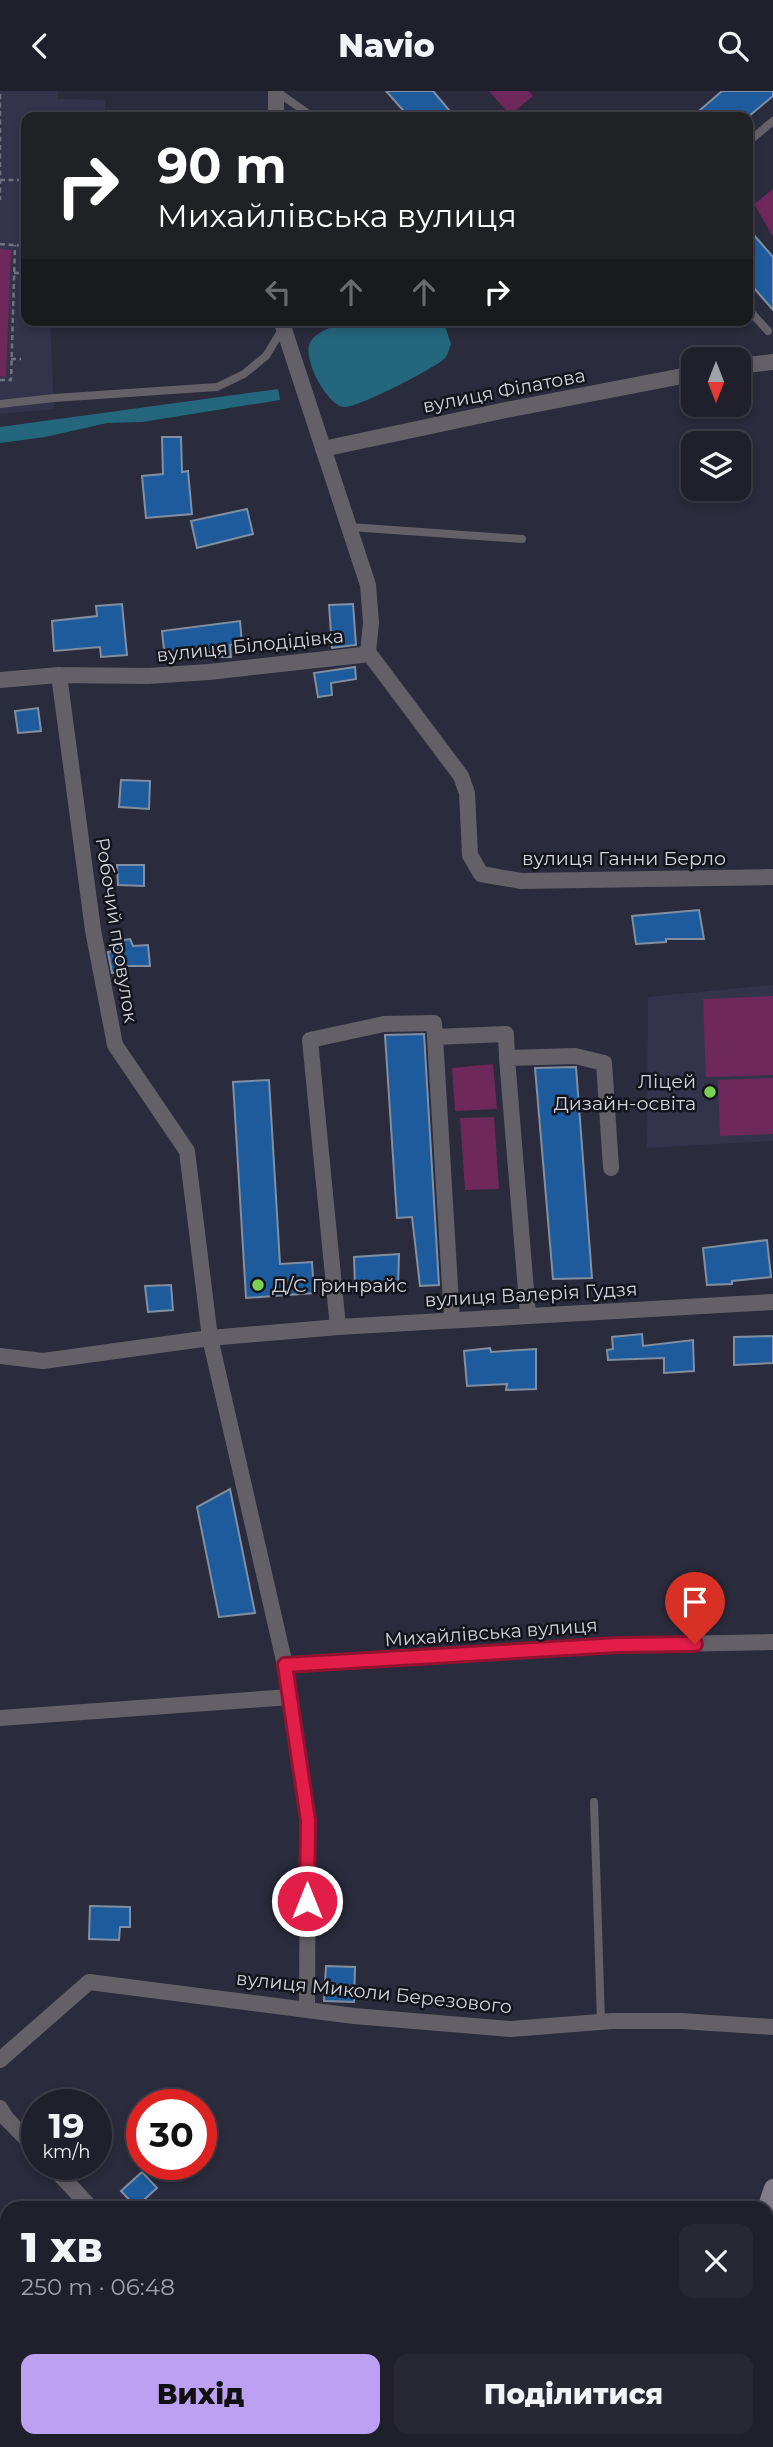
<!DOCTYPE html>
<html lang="uk">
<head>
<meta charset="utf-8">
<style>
	body { margin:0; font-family:Montserrat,sans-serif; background:#282835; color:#f1f3f6; height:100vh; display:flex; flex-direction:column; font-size:26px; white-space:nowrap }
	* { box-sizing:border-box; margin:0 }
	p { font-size:23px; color:#a2a3aa }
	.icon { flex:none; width:38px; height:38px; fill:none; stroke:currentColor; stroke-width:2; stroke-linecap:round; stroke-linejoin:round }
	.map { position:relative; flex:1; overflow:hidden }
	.side { position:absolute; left:0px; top:2110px; width:774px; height:247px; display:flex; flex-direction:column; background:#20202d; border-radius:21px 21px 0 0; box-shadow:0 4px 10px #0003,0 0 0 2px #3d3e49 }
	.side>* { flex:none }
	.hud { position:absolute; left:21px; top:21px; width:732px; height:214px; border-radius:14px; box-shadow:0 4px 10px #0003,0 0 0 2px #3d3e49; background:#202124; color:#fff; overflow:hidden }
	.needle { width:46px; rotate:180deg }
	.buttons { position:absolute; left:681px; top:256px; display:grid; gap:14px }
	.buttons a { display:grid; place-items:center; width:70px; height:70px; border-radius:14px; background:#20202d; box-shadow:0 4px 10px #0003,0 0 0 2px #3d3e49; font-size:35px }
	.speed { position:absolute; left:21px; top:1998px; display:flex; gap:14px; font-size:35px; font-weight:700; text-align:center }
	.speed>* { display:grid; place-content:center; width:91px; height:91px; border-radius:50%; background:#20202d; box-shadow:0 4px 10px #0003,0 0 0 2px #3d3e49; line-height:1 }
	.speed small { font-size:18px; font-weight:400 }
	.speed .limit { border:10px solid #d22; background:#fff; color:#111 }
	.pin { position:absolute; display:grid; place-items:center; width:60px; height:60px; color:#fff; margin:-72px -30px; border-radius:50% 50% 50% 0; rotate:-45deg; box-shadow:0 0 7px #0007 }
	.pin .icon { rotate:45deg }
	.me { position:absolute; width:77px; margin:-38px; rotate:0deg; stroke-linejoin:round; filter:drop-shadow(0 0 5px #0008) }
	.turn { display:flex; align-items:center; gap:24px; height:147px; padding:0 21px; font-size:32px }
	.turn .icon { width:91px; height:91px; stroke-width:2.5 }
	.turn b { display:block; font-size:49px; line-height:60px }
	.lanes { display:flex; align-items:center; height:66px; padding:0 21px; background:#0003; justify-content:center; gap:35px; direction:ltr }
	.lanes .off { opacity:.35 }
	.round { display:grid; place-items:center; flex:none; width:74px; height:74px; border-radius:14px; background:#282835 }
	.summary { display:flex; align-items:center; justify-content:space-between; height:119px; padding:0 21px }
	h1 { font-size:42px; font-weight:800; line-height:52px }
	.cta { display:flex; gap:14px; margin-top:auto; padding:14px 21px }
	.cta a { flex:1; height:80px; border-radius:14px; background:#bca0f2; color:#111; font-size:28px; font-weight:800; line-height:80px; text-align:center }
	.cta a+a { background:#282835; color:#f1f3f6 }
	header { display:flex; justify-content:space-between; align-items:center; height:91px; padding:0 21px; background:#20202d; font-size:32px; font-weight:800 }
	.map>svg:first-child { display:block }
	.built { fill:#33344b }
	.green { fill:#6f285b }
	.water { fill:#24667c }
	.building { fill:#1d5b9c; stroke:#818fa1; stroke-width:2 }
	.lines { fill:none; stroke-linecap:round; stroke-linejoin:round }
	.path { stroke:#717280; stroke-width:2.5; stroke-dasharray:5 3.5; stroke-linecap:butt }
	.service { stroke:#646068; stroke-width:8 }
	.minor { stroke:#646068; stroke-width:16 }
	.secondary { stroke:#837c89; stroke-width:18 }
	.route-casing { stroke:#92132f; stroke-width:18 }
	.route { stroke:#e11d48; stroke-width:12 }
	.poi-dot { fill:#7cd155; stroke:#14141c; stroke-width:2.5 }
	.labels { text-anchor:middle; stroke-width:5; stroke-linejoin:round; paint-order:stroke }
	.street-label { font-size:19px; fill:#d1d2dd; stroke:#14141c }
	.poi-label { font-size:19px; fill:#d1d2dd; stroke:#14141c; text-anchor:end }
</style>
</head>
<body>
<header><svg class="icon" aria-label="back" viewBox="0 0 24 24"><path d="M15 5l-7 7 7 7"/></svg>Navio<svg class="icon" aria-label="search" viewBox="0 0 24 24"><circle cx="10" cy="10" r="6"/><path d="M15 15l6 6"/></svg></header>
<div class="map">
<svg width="773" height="2356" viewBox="0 0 773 2356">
	<rect width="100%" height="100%" fill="#2a2b3c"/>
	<path class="built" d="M 0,0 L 58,0 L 58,8 L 105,9 L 105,26 L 26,26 L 26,229 L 50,229 L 54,318 L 0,323 Z
		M 773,894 L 773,1050 L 647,1057 L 648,906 Z"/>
	<path class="green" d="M 489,0 L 529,0 L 533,5 L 510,24 Z
		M 773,98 L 773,146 L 754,113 Z
		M 0,158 L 11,159 L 6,286 L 0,285 Z
		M 773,905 L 773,984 L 706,986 L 703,908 Z
		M 493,973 L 497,1018 L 455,1020 L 452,977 Z
		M 773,987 L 773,1043 L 720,1045 L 718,989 Z
		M 494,1026 L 499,1098 L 465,1099 L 460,1027 Z"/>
	<path class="water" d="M 348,229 L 443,229 L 451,253 C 449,258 448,265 444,268 C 433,278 356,318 343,316 C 327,314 300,265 311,250 C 317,240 337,234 348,229 Z
		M 278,298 L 280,309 L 142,331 L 107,332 L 45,346 L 0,352 L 0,336 Z"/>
	<path class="building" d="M 386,0 L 433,0 L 455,26 L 409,26 Z
		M 722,0 L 773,0 L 773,5 L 748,26 L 692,26 Z
		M 747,136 L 773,166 L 773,219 L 747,189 Z
		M 162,346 L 181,346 L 182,381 L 188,380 L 192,423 L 146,427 L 142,385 L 163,383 Z
		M 247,418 L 253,443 L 197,457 L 191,430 Z
		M 122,513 L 127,564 L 101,566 L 100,556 L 54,560 L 52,530 L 97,525 L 96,515 Z
		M 353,513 L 356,554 L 332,557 L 329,514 Z
		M 240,530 L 242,552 L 230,554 L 231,566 L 211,566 L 210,561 L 165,568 L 162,540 Z
		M 355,576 L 356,588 L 331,592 L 332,604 L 318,606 L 314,582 Z
		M 38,617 L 41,640 L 18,642 L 15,620 Z
		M 121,689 L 150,690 L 149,718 L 119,716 Z
		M 117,774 L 144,774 L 144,795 L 118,794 Z
		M 699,819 L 704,848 L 666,848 L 666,851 L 636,853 L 632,825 Z
		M 130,848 L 133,855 L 148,854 L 150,875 L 127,875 L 126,881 L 112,882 L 108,861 L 117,859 L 116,850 Z
		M 424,943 L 439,1194 L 420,1195 L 412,1126 L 397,1127 L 385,944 Z
		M 576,976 L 592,1187 L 553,1188 L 535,977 Z
		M 269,989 L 280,1173 L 312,1171 L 314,1202 L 246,1207 L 233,991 Z
		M 767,1149 L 771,1186 L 732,1190 L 732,1193 L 707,1194 L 703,1157 Z
		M 399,1163 L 398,1196 L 355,1196 L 354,1166 Z
		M 171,1194 L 173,1219 L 148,1221 L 145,1195 Z
		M 642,1243 L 643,1255 L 693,1249 L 694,1280 L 664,1282 L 664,1267 L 608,1269 L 607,1259 L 613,1258 L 612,1246 Z
		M 773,1245 L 773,1272 L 734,1274 L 734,1246 Z
		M 490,1257 L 491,1261 L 536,1258 L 536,1298 L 506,1299 L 507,1293 L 467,1295 L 464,1260 Z
		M 230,1398 L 255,1522 L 219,1526 L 197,1416 Z
		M 90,1815 L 130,1816 L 130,1836 L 120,1836 L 119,1849 L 89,1848 Z
		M 326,1875 L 355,1876 L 354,1911 L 324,1910 Z
		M 142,2081 L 157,2097 L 136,2116 L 121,2100 Z"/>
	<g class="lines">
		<path class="path" d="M 0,3 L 0,109
			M 0,89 L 26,89
			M 0,153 L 26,155
			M 14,182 L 25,182
			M 11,268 L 21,268
			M 0,289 L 11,289 L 15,154"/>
		<path class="service" d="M 276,0 L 310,24
			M 747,52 L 773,30
			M 747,217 L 768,240
			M 0,313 L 54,307 L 217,296 L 244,283 L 266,265 L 283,237
			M 350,436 L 522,448
			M 594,1711 L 601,1931"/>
		<path class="minor" d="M 276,0 L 276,26
			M 738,275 L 773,271
			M 323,358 L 506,319 L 693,283
			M 368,561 L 461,685 L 467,702 L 470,764 L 481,783 L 521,790 L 773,786
			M 59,584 L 93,839 L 115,954 L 187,1060 L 210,1247 L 285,1574 L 308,1729 L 307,1918
			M 0,589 L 59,584 L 148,585 L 209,581 L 362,564 L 368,561 L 371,532 L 368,494 L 281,229
			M 528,1224 L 507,967 L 575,965 L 604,972 L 611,1077
			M 452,1228 L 435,946 L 506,943 L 507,967
			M 338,1236 L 310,949 L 384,933 L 434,932 L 435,946
			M 0,1265 L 43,1270 L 210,1247 L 338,1236 L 773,1211
			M 285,1574 L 618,1554 L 773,1551
			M 0,1627 L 290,1606
			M 0,1969 L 89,1891 L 354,1925 L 511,1938 L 612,1930 L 681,1930 L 773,1936
			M 0,2017 L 6,2027 L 37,2059
			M 51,2074 L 92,2118
			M 307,2350 L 312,2356"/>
		<path class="secondary" d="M 766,2118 L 773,2097
			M 694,2356 L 695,2350"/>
	</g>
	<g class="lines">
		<defs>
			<path id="route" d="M 307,1810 L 308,1729 L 285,1574 L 618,1554 L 695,1553"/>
		</defs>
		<use href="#route" class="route-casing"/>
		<use href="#route" class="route"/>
	</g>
	<g class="poi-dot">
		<circle cx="710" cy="1001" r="7"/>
		<circle cx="258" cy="1194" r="7"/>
	</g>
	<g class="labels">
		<g class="street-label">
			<text transform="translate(504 299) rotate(-11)" y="7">вулиця Філатова</text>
			<text transform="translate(250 554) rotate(-6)" y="7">вулиця Білодідівка</text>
			<text x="624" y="774">вулиця Ганни Берло</text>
			<text transform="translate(117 839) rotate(81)" y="7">Робочий провулок</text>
			<text transform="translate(531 1203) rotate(-3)" y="7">вулиця Валерія Гудзя</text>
			<text transform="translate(491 1541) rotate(-4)" y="7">Михайлівська вулиця</text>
			<text transform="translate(374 1901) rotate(6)" y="7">вулиця Миколи Березового</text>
		</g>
		<g class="poi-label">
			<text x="696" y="997">Ліцей<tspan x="696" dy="22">Дизайн-освіта</tspan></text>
			<text x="272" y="1201" text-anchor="start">Д/С Гринрайс</text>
		</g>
	</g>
</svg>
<div class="buttons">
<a><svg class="needle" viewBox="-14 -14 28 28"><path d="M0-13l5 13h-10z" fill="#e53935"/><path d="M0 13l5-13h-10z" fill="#a2a3aa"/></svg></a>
<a><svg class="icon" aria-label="layers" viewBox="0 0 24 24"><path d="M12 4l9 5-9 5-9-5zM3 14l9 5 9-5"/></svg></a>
</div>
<div class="speed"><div>19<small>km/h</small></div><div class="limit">30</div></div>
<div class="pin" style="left:695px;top:1553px;background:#d93025"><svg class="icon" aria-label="arrive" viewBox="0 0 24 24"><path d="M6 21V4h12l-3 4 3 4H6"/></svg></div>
<svg class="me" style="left:307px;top:1810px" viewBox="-20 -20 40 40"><circle r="17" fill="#e11d48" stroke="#fff" stroke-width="3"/><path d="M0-11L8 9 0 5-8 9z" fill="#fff"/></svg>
<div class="hud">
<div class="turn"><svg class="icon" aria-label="right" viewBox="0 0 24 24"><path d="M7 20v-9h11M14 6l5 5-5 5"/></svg><div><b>90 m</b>Михайлівська вулиця</div></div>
<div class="lanes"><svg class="icon off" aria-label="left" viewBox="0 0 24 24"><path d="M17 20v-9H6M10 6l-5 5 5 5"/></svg><svg class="icon off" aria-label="ahead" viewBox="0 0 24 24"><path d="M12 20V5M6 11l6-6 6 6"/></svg><svg class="icon off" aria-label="ahead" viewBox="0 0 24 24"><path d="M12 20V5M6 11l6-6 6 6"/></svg><svg class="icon" aria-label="right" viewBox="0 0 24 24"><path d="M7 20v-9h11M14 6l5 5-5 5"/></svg></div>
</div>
<section class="side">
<div class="summary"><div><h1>1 хв</h1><p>250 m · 06:48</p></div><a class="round"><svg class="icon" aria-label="close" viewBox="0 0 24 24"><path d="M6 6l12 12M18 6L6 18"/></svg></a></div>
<div class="cta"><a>Вихід</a><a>Поділитися</a></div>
</section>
</div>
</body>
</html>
